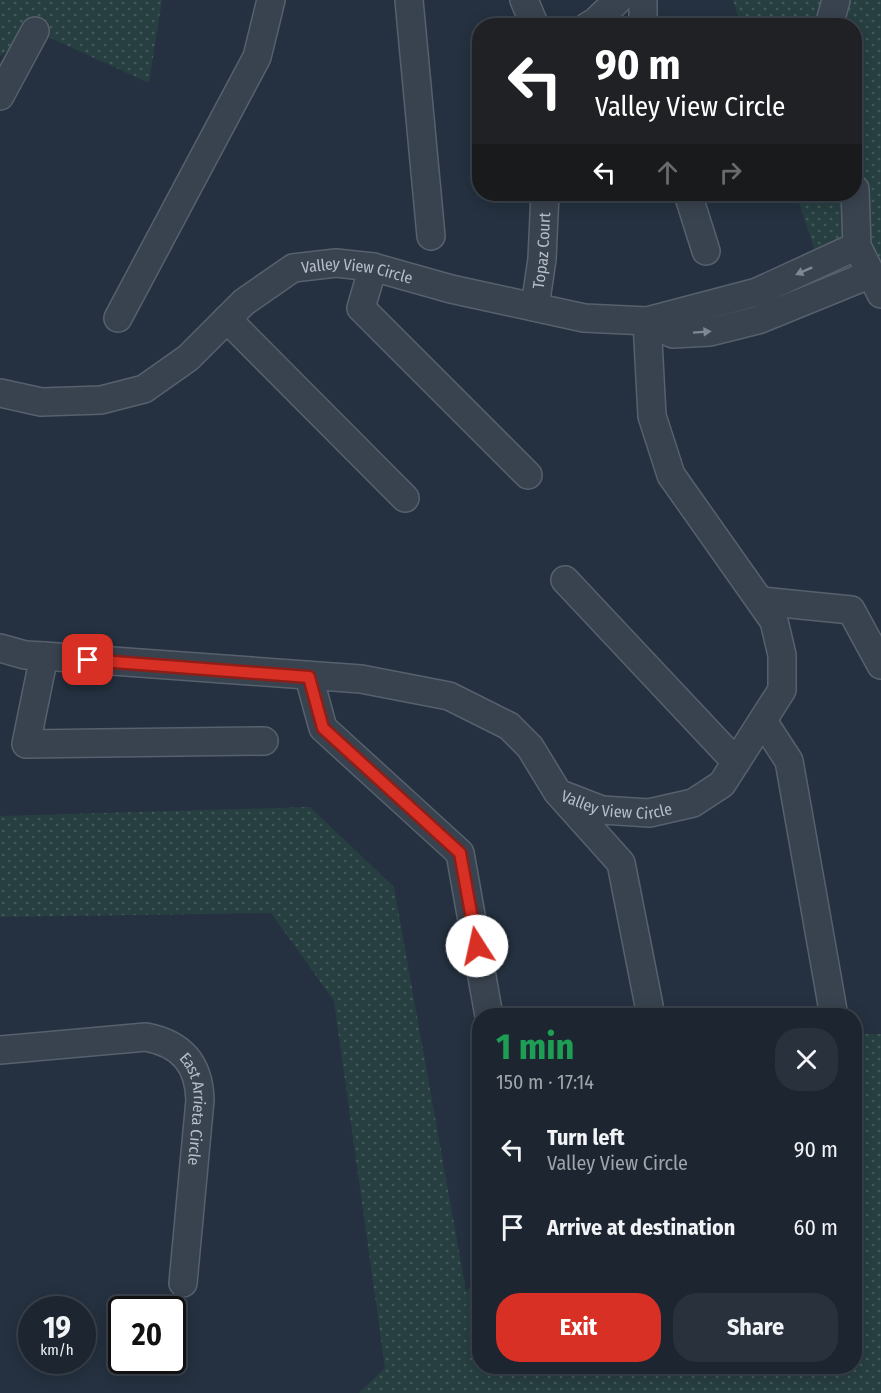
<!DOCTYPE html>
<html lang="en">
<head>
<meta charset="utf-8">
<style>
	body { margin:0; font-family:"Fira Sans Condensed",sans-serif; background:#29313c; color:#f1f3f6; height:100vh; display:flex; flex-direction:column; font-size:22px; white-space:nowrap }
	* { box-sizing:border-box; margin:0 }
	p { font-size:20px; color:#a0a5ab }
	.icon { flex:none; width:33px; height:33px; fill:none; stroke:currentColor; stroke-width:2; stroke-linecap:round; stroke-linejoin:round }
	.map { position:relative; flex:1; overflow:hidden }
	.sheet { position:absolute; left:472px; top:1008px; width:390px; height:366px; display:flex; flex-direction:column; background:#1c2530; border-radius:24px; box-shadow:0 3px 15px #0003,0 0 0 2px #3a424c }
	.sheet>* { flex:none }
	.hud { position:absolute; left:472px; top:18px; width:390px; height:183px; border-radius:24px; box-shadow:0 3px 15px #0003,0 0 0 2px #3a424c; background:#202124; color:#fff; overflow:hidden }
	.speed { position:absolute; left:18px; top:1296px; display:flex; gap:12px; font-size:30px; font-weight:700; text-align:center }
	.speed>* { display:grid; place-content:center; width:78px; height:78px; border-radius:50%; background:#1c2530; box-shadow:0 3px 15px #0003,0 0 0 2px #3a424c; line-height:1 }
	.speed small { font-size:15px; font-weight:400 }
	.speed .limit { border:3px solid #111; border-radius:9px; background:#fff; color:#111 }
	.pin { position:absolute; display:grid; place-items:center; width:51px; height:51px; color:#fff; margin:-26px; border-radius:12px; box-shadow:0 3px 9px #0006 }
	.me { position:absolute; width:66px; margin:-33px; rotate:350deg; stroke-linejoin:round; filter:drop-shadow(0 0 4px #0008) }
	.turn { display:flex; align-items:center; gap:21px; height:126px; padding:0 24px; font-size:27px }
	.turn .icon { width:78px; height:78px; stroke-width:2.5 }
	.turn b { display:block; font-size:42px; line-height:51px }
	.lanes { display:flex; align-items:center; height:57px; padding:0 24px; background:#0003; justify-content:center; gap:30px; direction:ltr }
	.lanes .off { opacity:.35 }
	.round { display:grid; place-items:center; flex:none; width:63px; height:63px; border-radius:24px; background:#29313c }
	.head { display:flex; align-items:center; justify-content:space-between; height:102px; padding:0 24px }
	h1 { font-size:36px; font-weight:700; line-height:45px; color:#1e9e55 }
	.primary-button { display:flex; gap:12px; margin-top:auto; padding:12px 24px }
	.primary-button a { flex:1; height:69px; border-radius:24px; background:#d93025; color:#fff; font-size:24px; font-weight:700; line-height:69px; text-align:center }
	.primary-button a+a { background:#29313c; color:#f1f3f6 }
	ul { padding:0; list-style:none }
	li { display:flex; align-items:center; gap:18px; height:78px; padding:0 24px }
	li div { flex:1 }
	li b { display:block; font-size:22px }
	li em { font-style:normal }
	.map>svg:first-child { display:block }
	.grass { fill:url(#grass-dots) }
	.lines { fill:none; stroke-linecap:round; stroke-linejoin:round }
	.minor-casing { stroke:#57616d; stroke-width:30 }
	.minor { stroke:#39434f; stroke-width:27 }
	.oneway { fill:#7e8793 }
	.route-casing { stroke:#8d1f18; stroke-width:15 }
	.route { stroke:#d93025; stroke-width:10 }
	.labels { text-anchor:middle; stroke-width:4.5; stroke-linejoin:round; paint-order:stroke }
	.street-label { font-size:16px; fill:#b6beca; stroke:#1e2835 }
</style>
</head>
<body>
<div class="map">
<svg width="881" height="1393" viewBox="0 0 881 1393">
	<defs>
		<pattern id="grass-dots" width="8" height="8" patternUnits="userSpaceOnUse" patternTransform="scale(1.5)"><rect width="8" height="8" fill="#273f41"/><path d="M2 2h.1M6 6h.1" fill="none" stroke="#44595b" stroke-width="1.8" stroke-linecap="round"/></pattern>
	</defs>
	<rect width="100%" height="100%" fill="#253140"/>
	<path class="grass" d="M 0,0 L 162,0 L 149,83 L 35,31 L 0,56 Z
		M 733,0 L 881,0 L 881,298 L 857,246 L 817,257 L 796,194 L 855,194 L 855,26 L 741,25 Z
		M 310,807 L 394,887 L 466,1291 L 480,1278 L 480,1366 L 855,1366 L 855,1034 L 881,1034 L 881,1393 L 359,1393 L 385,1368 L 334,1001 L 271,913 L 0,917 L 0,816 Z"/>
	<g class="lines">
		<defs>
			<g id="minor">
				<path d="M 409,0 L 431,236"/>
				<path d="M 524,0 L 535,26"/>
				<path d="M 588,26 L 595,22 L 618,0"/>
				<path d="M 643,26 L 643,0"/>
				<path d="M 829,26 L 836,0"/>
				<path d="M 0,96 L 35,31"/>
				<path d="M 855,189 L 857,246 L 881,294"/>
				<path d="M 688,194 L 706,251"/>
				<path d="M 373,267 L 361,308 L 528,475"/>
				<path id="s1" d="M 535,307 L 542,259 L 545,194"/>
				<path d="M 118,318 L 257,57 L 271,0"/>
				<path d="M 227,319 L 405,498"/>
				<path d="M 647,321 L 673,334 L 710,332 L 758,320 L 871,274"/>
				<path id="s2" d="M 0,393 L 41,402 L 101,400 L 144,389 L 188,358 L 244,302 L 293,268 L 336,263 L 373,267 L 451,289 L 584,318 L 647,321 L 757,292 L 857,246"/>
				<path d="M 565,580 L 736,762"/>
				<path d="M 761,601 L 851,610 L 881,665"/>
				<path id="s3" d="M 0,648 L 25,655 L 44,656 L 361,679 L 449,696 L 509,726 L 530,747 L 558,793 L 602,810 L 649,813 L 693,803 L 722,784 L 782,690 L 782,655 L 774,621 L 671,475 L 652,416 L 647,321"/>
				<path d="M 44,656 L 26,744 L 264,741"/>
				<path d="M 309,677 L 323,728 L 460,853 L 489,1016"/>
				<path d="M 763,721 L 789,761 L 834,1016"/>
				<path d="M 561,796 L 621,863 L 651,1016"/>
				<path id="s4" d="M 0,1050 L 146,1037 C 182,1044 199,1064 200,1100 L 183,1283"/>
			</g>
		</defs>
		<use href="#minor" class="minor-casing"/>
		<use href="#minor" class="minor"/>
	</g>
	<defs><path id="oneway-solid" d="M-6-.8H1V-3.2L6.5 0L1 3.2V.8H-6Z" transform="scale(1.5)"/></defs>
	<g class="oneway">
		<use href="#oneway-solid" transform="translate(804 271) rotate(156)"/>
		<use href="#oneway-solid" transform="translate(702 332) rotate(-4)"/>
	</g>
	<g class="lines">
		<defs>
			<path id="route" d="M 88,660 L 309,677 L 323,728 L 460,853 L 477,946"/>
		</defs>
		<use href="#route" class="route-casing"/>
		<use href="#route" class="route"/>
	</g>
	<g class="labels">
		<g class="street-label">
			<text dy="6" stroke="none"><textPath href="#s1" startOffset="57">Topaz Court</textPath></text>
			<text dy="6" stroke="none"><textPath href="#s2" startOffset="404">Valley View Circle</textPath></text>
			<text dy="6" stroke="none"><textPath href="#s3" startOffset="664">Valley View Circle</textPath></text>
			<text dy="6" stroke="none"><textPath href="#s4" startOffset="246">East Arrieta Circle</textPath></text>
		</g>
	</g>
</svg>
<div class="speed"><div>19<small>km/h</small></div><div class="limit">20</div></div>
<div class="pin" style="left:88px;top:660px;background:#d93025"><svg class="icon" aria-label="arrive" viewBox="0 0 24 24"><path d="M6 21V4h12l-3 4 3 4H6"/></svg></div>
<svg class="me" style="left:477px;top:946px" viewBox="-20 -20 40 40"><circle r="19" fill="#fff"/><path d="M0-13L10 11 0 6-10 11z" fill="#d93025"/></svg>
<div class="hud">
<div class="turn"><svg class="icon" aria-label="left" viewBox="0 0 24 24"><path d="M17 20v-9H6M10 6l-5 5 5 5"/></svg><div><b>90 m</b>Valley View Circle</div></div>
<div class="lanes"><svg class="icon" aria-label="left" viewBox="0 0 24 24"><path d="M17 20v-9H6M10 6l-5 5 5 5"/></svg><svg class="icon off" aria-label="ahead" viewBox="0 0 24 24"><path d="M12 20V5M6 11l6-6 6 6"/></svg><svg class="icon off" aria-label="right" viewBox="0 0 24 24"><path d="M7 20v-9h11M14 6l5 5-5 5"/></svg></div>
</div>
<section class="sheet">
<div class="head"><div><h1>1 min</h1><p>150 m · 17:14</p></div><a class="round"><svg class="icon" aria-label="close" viewBox="0 0 24 24"><path d="M6 6l12 12M18 6L6 18"/></svg></a></div>
<ul>
<li><svg class="icon" aria-label="left" viewBox="0 0 24 24"><path d="M17 20v-9H6M10 6l-5 5 5 5"/></svg><div><b>Turn left</b><p>Valley View Circle</p></div><em>90 m</em></li>
<li><svg class="icon" aria-label="arrive" viewBox="0 0 24 24"><path d="M6 21V4h12l-3 4 3 4H6"/></svg><div><b>Arrive at destination</b></div><em>60 m</em></li>
</ul>
<div class="primary-button"><a>Exit</a><a>Share</a></div>
</section>
</div>
</body>
</html>
